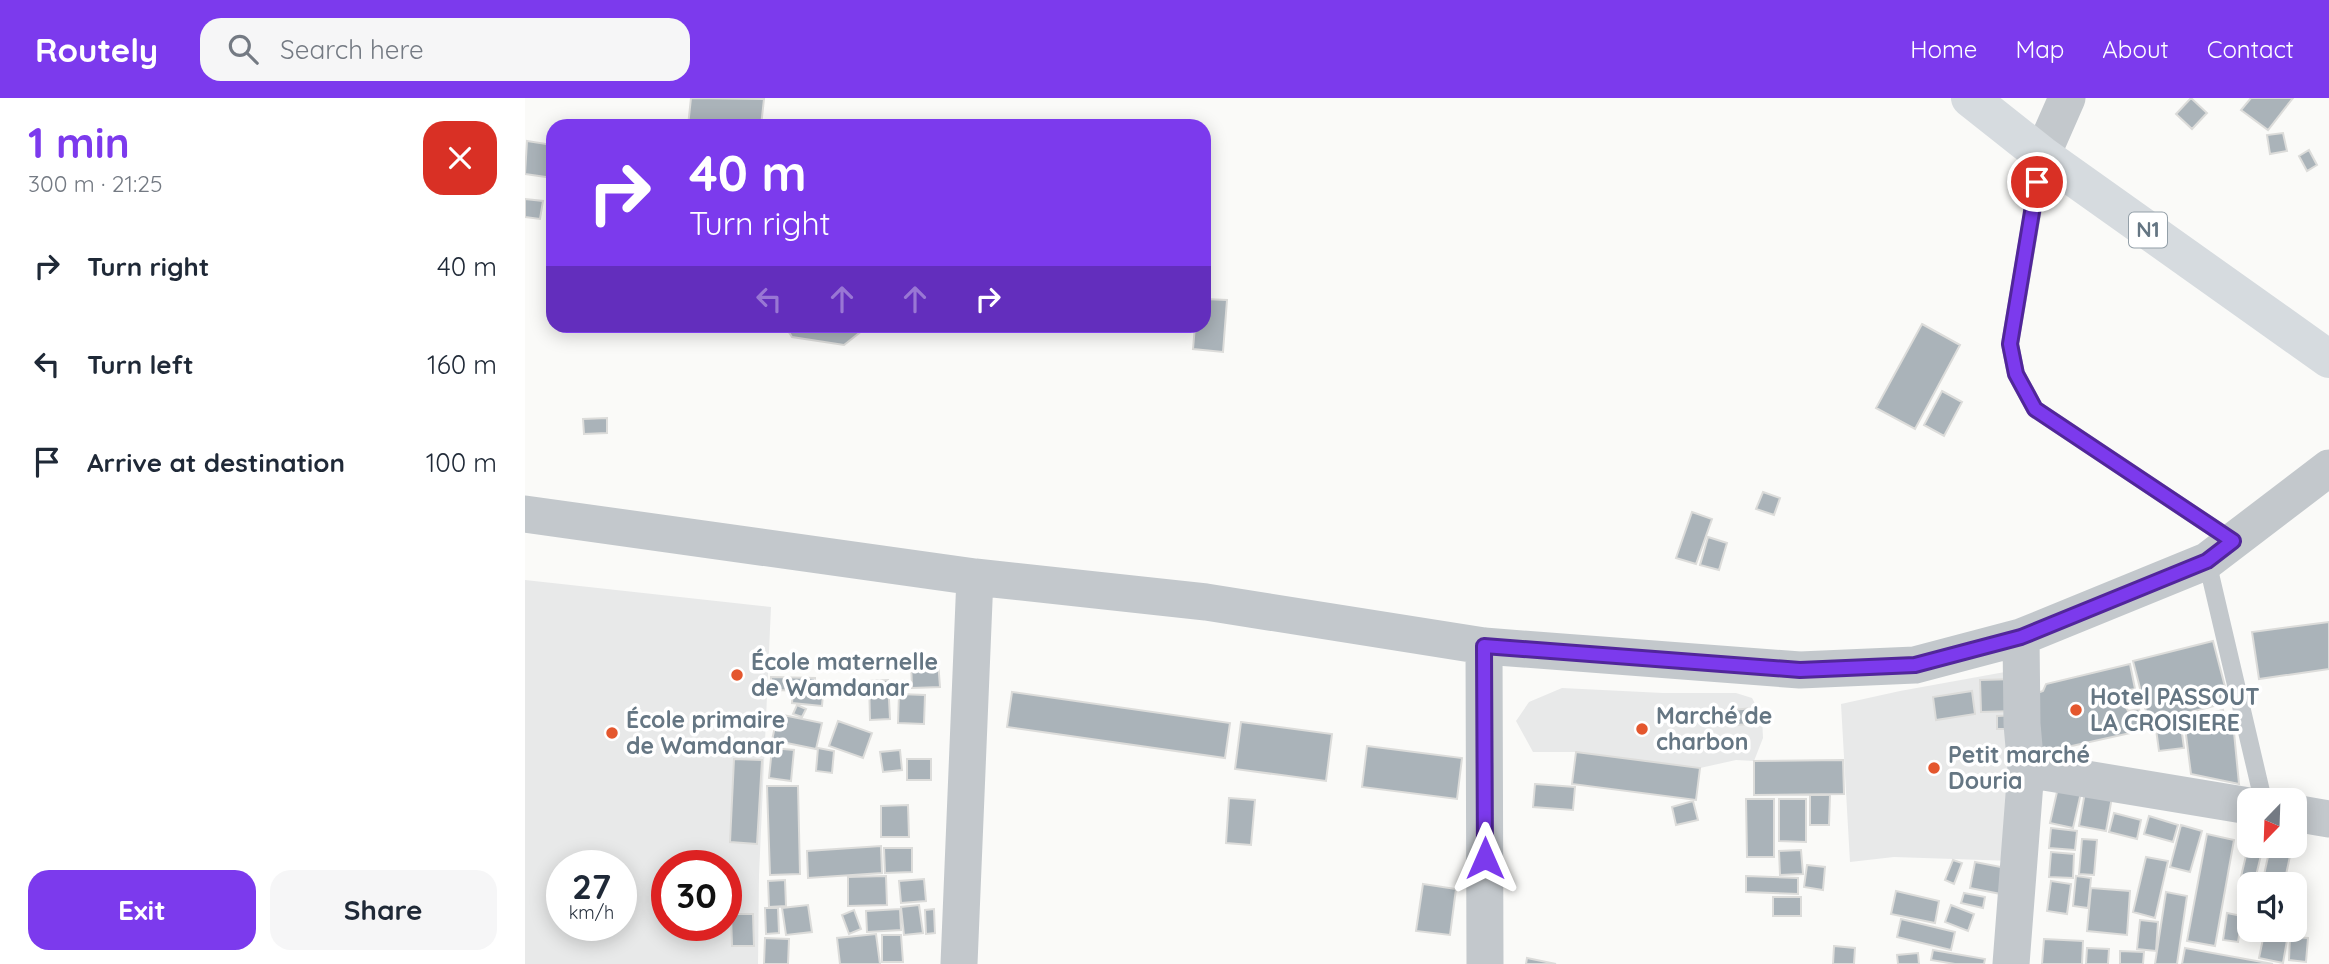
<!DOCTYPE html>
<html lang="en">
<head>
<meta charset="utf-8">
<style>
	body { margin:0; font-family:Quicksand,sans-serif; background:#f6f6f7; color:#1f2937; height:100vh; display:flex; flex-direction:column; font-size:26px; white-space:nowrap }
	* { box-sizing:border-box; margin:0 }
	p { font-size:23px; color:#747a83 }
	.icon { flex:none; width:38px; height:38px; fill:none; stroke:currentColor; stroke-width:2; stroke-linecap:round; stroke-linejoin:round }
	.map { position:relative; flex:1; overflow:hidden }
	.panel { display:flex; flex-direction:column; background:#fff; width:525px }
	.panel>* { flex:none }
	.guide { position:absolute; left:21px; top:21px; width:665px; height:214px; border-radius:21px; box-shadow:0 4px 18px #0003; background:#7c3aed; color:#fff; overflow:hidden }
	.needle { width:46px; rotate:203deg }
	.buttons { position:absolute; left:1712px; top:690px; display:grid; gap:14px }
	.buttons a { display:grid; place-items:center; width:70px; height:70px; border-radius:14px; background:#fff; box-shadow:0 4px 18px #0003; font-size:35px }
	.speed { position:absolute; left:21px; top:752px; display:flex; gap:14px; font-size:35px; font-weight:700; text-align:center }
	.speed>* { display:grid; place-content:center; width:91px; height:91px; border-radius:50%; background:#fff; box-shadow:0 4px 18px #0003; line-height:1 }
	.speed small { font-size:18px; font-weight:400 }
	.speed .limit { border:10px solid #d22; background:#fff; color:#111 }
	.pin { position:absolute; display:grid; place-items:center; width:60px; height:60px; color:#fff; margin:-30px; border:4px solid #fff; border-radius:50%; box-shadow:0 2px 7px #0007 }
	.me { position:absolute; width:77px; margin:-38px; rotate:0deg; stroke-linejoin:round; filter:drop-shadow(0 0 5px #0008) }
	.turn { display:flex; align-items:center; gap:24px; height:147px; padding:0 28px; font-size:32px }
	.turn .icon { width:91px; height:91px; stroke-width:2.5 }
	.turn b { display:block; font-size:49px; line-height:60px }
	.lanes { display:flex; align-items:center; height:66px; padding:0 28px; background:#0003; justify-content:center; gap:35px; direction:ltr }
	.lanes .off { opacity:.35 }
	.round { display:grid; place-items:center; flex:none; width:74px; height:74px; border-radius:21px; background:#f6f6f7 }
	.summary { display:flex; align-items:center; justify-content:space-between; height:119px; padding:0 28px }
	h1 { font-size:42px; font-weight:800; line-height:52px; color:#7c3aed }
	.action { display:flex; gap:14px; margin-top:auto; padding:14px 28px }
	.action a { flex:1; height:80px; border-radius:21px; background:#7c3aed; color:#fff; font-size:28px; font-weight:800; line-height:80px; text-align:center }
	.action a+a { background:#f6f6f7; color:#1f2937 }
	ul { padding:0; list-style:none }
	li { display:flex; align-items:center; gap:21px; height:98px; padding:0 28px }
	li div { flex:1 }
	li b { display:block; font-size:26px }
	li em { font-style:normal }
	header { display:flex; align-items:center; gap:42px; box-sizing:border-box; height:98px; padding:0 35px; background:#7c3aed; color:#fff }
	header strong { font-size:33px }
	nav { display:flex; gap:38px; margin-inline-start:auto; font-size:24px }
	.search { width:490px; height:63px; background:#f6f6f7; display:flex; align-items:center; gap:18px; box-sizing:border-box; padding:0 24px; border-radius:21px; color:#747a83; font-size:26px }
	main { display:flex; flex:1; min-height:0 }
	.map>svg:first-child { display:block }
	.built { fill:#e8e9e9; fill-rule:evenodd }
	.building { fill:#aab3b9; stroke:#dcdcda; stroke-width:2 }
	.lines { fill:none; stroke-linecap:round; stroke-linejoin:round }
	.lane { stroke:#c3c8cc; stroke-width:18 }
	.street { stroke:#c3c8cc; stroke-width:37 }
	.highway { stroke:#d6dbdf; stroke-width:38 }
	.route-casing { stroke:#51269a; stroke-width:18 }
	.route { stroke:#7c3aed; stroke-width:12 }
	.poi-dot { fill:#e4572e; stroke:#fff; stroke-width:2.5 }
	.labels { text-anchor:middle; stroke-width:7; stroke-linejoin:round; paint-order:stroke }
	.shield { fill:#fff; stroke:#939fa8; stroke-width:2 }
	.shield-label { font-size:21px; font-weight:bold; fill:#657683 }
	.poi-label { font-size:23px; font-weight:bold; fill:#657683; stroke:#fff; text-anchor:start }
</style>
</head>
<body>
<header>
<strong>Routely</strong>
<div class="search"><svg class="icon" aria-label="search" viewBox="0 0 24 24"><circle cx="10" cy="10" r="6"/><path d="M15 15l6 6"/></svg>Search here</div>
<nav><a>Home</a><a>Map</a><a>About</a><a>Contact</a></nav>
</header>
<main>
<section class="panel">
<div class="summary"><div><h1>1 min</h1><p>300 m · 21:25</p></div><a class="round" style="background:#d93025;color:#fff"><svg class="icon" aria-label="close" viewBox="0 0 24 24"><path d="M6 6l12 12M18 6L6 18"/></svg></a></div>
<ul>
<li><svg class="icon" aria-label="right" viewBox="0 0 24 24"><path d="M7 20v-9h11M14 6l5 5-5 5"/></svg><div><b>Turn right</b></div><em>40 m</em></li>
<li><svg class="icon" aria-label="left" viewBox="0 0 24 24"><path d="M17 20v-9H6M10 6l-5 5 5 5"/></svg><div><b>Turn left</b></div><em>160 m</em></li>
<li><svg class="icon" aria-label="arrive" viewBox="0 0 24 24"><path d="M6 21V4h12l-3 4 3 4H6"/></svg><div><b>Arrive at destination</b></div><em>100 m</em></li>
</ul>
<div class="action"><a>Exit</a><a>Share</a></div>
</section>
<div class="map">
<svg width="1804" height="866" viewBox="0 0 1804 866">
	<rect width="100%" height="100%" fill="#fafaf8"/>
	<path class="built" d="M 0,482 L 246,509 L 234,777 L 233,866 L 0,866 ZM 37,768 L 96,768 L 96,828 L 37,828 ZM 142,768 L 201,768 L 201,828 L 142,828 Z
		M 1502,570 L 1488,763 L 1369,759 L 1325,764 L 1316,606 L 1375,593 Z
		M 1037,590 L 1138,595 L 1211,595 L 1227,600 L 1237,619 L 1238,640 L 1229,663 L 1211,662 L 1175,670 L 1051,654 L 1008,654 L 991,623 L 1004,604 Z"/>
	<path class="building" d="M 166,0 L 239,1 L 236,28 L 163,28 Z
		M 1666,0 L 1682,15 L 1667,31 L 1651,16 Z
		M 1726,0 L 1768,0 L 1743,32 L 1716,12 Z
		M 1758,35 L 1762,53 L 1745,56 L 1742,37 Z
		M 2,43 L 28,47 L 28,80 L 0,76 Z
		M 1784,52 L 1792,67 L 1782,73 L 1774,58 Z
		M 0,101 L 18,103 L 15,121 L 0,119 Z
		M 679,201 L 702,202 L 698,254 L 668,251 L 670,228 L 679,228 Z
		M 1397,226 L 1435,247 L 1390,331 L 1351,310 Z
		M 260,228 L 315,228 L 338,232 L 319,247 L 267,239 Z
		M 1417,293 L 1437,304 L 1419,338 L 1399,327 Z
		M 82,320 L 82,335 L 59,336 L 58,321 Z
		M 1238,394 L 1255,400 L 1249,417 L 1231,411 Z
		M 1167,414 L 1187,421 L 1171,466 L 1151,460 Z
		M 1183,439 L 1202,445 L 1194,472 L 1175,467 Z
		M 1804,524 L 1804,571 L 1734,581 L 1727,534 Z
		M 1688,543 L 1704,604 L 1624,625 L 1608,563 Z
		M 413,563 L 415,589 L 387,590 L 386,564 Z
		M 1605,566 L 1610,591 L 1595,593 L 1603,613 L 1614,611 L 1619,632 L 1506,657 L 1498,600 L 1518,593 L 1521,586 Z
		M 246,579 L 290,580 L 290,593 L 246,592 Z
		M 1491,581 L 1492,613 L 1456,614 L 1455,582 Z
		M 363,582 L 365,621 L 345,622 L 344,583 Z
		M 1447,593 L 1450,616 L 1411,622 L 1408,599 Z
		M 268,594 L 298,596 L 297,608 L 267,605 Z
		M 487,594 L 705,625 L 700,660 L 482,629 Z
		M 374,596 L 400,597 L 399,626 L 373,625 Z
		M 272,607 L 281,611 L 277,619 L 268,616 Z
		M 1227,610 L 1228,626 L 1209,627 L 1208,612 Z
		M 1698,612 L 1700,627 L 1708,624 L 1714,686 L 1666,676 L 1659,621 Z
		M 253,616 L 297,625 L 291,651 L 247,642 Z
		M 1494,617 L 1494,631 L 1472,631 L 1472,618 Z
		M 313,623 L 347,635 L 338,660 L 304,648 Z
		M 716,624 L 807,636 L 801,683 L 710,671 Z
		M 1656,628 L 1659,650 L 1634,653 L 1631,631 Z
		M 842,648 L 937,660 L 932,701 L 837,689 Z
		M 247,650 L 269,652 L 266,683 L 244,680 Z
		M 293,650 L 309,653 L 307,675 L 291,673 Z
		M 375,652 L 377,672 L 358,674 L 355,654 Z
		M 1051,654 L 1175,670 L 1171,702 L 1047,686 Z
		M 209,661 L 237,662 L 232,746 L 205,744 Z
		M 382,661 L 406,661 L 406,682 L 382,682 Z
		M 1318,662 L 1319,696 L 1229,697 L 1229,663 Z
		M 1534,685 L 1557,690 L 1548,730 L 1525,725 Z
		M 1010,686 L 1050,689 L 1048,712 L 1008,709 Z
		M 242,688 L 273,688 L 275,776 L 245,777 Z
		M 1560,694 L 1587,699 L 1581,733 L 1554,728 Z
		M 1285,697 L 1305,697 L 1304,727 L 1285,727 Z
		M 704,700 L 730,702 L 726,747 L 701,745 Z
		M 1221,701 L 1249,701 L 1249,759 L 1222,759 Z
		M 1254,701 L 1281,701 L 1281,744 L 1254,743 Z
		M 1168,703 L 1173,722 L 1151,727 L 1147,709 Z
		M 383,707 L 384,739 L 356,739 L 356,708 Z
		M 1589,715 L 1616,722 L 1612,741 L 1584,734 Z
		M 1624,718 L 1653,727 L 1648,744 L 1619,736 Z
		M 1656,727 L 1677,733 L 1665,774 L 1645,769 Z
		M 1526,730 L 1552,733 L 1550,752 L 1524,750 Z
		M 1682,736 L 1709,742 L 1690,848 L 1662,843 Z
		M 1557,741 L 1572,742 L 1569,777 L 1554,776 Z
		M 356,748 L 357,775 L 283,780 L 282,753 Z
		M 1723,749 L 1737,753 L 1729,786 L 1724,786 L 1724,790 L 1714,787 Z
		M 359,750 L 387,750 L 387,774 L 360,775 Z
		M 1276,752 L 1278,776 L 1255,777 L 1254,753 Z
		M 1526,754 L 1549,756 L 1548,780 L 1524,779 Z
		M 1744,754 L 1765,758 L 1759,786 L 1737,786 Z
		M 1621,759 L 1643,763 L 1630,820 L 1608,814 Z
		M 1428,762 L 1437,765 L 1429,786 L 1420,782 Z
		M 1450,764 L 1486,771 L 1481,797 L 1445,790 Z
		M 1282,767 L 1300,769 L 1298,792 L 1279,789 Z
		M 361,778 L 362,807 L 323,808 L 323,779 Z
		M 1221,778 L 1273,780 L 1273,796 L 1221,794 Z
		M 1551,778 L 1566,780 L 1563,810 L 1548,808 Z
		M 399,781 L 401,803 L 376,805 L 374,783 Z
		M 260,782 L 261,808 L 244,809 L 243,783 Z
		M 1526,783 L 1546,786 L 1542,816 L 1522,813 Z
		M 898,786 L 931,791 L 925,837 L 891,833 Z
		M 1566,790 L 1605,793 L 1602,837 L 1562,833 Z
		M 1371,793 L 1414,803 L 1410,825 L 1366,816 Z
		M 1641,794 L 1662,798 L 1652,866 L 1630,866 Z
		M 1439,795 L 1460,799 L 1458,810 L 1436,805 Z
		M 1248,799 L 1276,799 L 1276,818 L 1248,818 Z
		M 283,807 L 287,834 L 261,837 L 257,810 Z
		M 394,807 L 398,835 L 379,837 L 376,809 Z
		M 1426,807 L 1449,816 L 1443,833 L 1420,824 Z
		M 240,810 L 253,810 L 254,835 L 241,836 Z
		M 375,811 L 376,832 L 342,834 L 341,813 Z
		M 409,811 L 410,835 L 401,836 L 400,812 Z
		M 329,812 L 336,831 L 324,836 L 317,817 Z
		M 1702,815 L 1717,818 L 1713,844 L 1698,842 Z
		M 206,816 L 228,816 L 229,848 L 207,848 Z
		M 1376,821 L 1430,834 L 1426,852 L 1372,839 Z
		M 1615,822 L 1633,824 L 1631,853 L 1612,851 Z
		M 1740,831 L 1764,831 L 1758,865 L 1734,860 Z
		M 351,836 L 355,866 L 315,866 L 312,840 Z
		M 357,837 L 376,837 L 378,864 L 357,864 Z
		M 1765,839 L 1783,840 L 1781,864 L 1764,862 Z
		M 240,840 L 264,841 L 263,866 L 239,866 Z
		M 1519,841 L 1558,843 L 1557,866 L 1517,866 Z
		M 1309,848 L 1330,850 L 1329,866 L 1308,866 Z
		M 1562,850 L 1584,851 L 1583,866 L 1561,866 Z
		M 1660,850 L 1748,866 L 1657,866 Z
		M 1408,852 L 1460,861 L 1459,866 L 1430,866 L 1406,862 Z
		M 1595,853 L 1619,854 L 1618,866 L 1595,866 Z
		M 1393,855 L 1394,866 L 1373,866 L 1372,857 Z
		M 1002,860 L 1031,866 L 1001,866 Z"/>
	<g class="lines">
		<path class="lane" d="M 1517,57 L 1485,246 L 1491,276 L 1510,311 L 1708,443
			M 1682,463 L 1738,702"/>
		<path class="street" d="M 1517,57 L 1542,0
			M 0,416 L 450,479 L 681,504 L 959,548 L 1275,572 L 1390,567 L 1496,539 L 1682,463 L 1804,370
			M 959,548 L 960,866
			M 1501,671 L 1724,708
			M 1769,715 L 1804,721
			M 434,866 L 450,479
			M 1486,866 L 1501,671 L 1497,626 L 1496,539"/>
		<path class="highway" d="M 1445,0 L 1517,57 L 1804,261"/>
	</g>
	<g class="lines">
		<defs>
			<path id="route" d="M 960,760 L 959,548 L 1275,572 L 1390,567 L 1496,539 L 1682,463 L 1708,443 L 1510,311 L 1491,276 L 1485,246 L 1512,84"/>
		</defs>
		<use href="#route" class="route-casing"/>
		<use href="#route" class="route"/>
	</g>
	<g class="poi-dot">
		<circle cx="212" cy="577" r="7"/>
		<circle cx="1551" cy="612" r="7"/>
		<circle cx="1117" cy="631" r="7"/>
		<circle cx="87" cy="635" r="7"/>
		<circle cx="1409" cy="670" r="7"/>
	</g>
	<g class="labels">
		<rect class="shield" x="1604" y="114.5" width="38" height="35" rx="5"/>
		<g class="shield-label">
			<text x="1623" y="139">N1</text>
		</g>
		<g class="poi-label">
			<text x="226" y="572">École maternelle<tspan x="226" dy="26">de Wamdanar</tspan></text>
			<text x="1565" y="607">Hotel PASSOUT<tspan x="1565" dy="26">LA CROISIERE</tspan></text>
			<text x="1131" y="626">Marché de<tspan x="1131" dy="26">charbon</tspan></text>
			<text x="101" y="630">École primaire<tspan x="101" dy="26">de Wamdanar</tspan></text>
			<text x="1423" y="665">Petit marché<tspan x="1423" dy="26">Douria</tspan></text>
		</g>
	</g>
</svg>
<div class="buttons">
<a><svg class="needle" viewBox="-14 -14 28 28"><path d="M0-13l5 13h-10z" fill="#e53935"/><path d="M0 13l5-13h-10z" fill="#747a83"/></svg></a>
<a><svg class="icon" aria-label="sound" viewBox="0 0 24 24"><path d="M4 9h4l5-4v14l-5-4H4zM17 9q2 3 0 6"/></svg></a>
</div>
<div class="speed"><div>27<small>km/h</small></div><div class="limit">30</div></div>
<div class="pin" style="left:1512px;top:84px;background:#d93025"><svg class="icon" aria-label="arrive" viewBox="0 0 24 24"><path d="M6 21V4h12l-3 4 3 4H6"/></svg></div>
<svg class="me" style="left:960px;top:760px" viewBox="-20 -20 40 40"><path d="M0-17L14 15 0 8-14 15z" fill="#7c3aed" stroke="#fff" stroke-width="4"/></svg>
<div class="guide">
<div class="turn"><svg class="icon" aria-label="right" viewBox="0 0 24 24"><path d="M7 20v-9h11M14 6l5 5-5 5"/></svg><div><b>40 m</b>Turn right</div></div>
<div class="lanes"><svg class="icon off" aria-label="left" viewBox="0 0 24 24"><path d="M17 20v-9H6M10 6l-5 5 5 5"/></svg><svg class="icon off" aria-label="ahead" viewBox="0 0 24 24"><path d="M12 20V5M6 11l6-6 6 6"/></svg><svg class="icon off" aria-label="ahead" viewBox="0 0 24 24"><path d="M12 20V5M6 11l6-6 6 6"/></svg><svg class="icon" aria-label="right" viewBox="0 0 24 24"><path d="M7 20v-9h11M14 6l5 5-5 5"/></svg></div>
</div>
</div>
</main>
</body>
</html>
